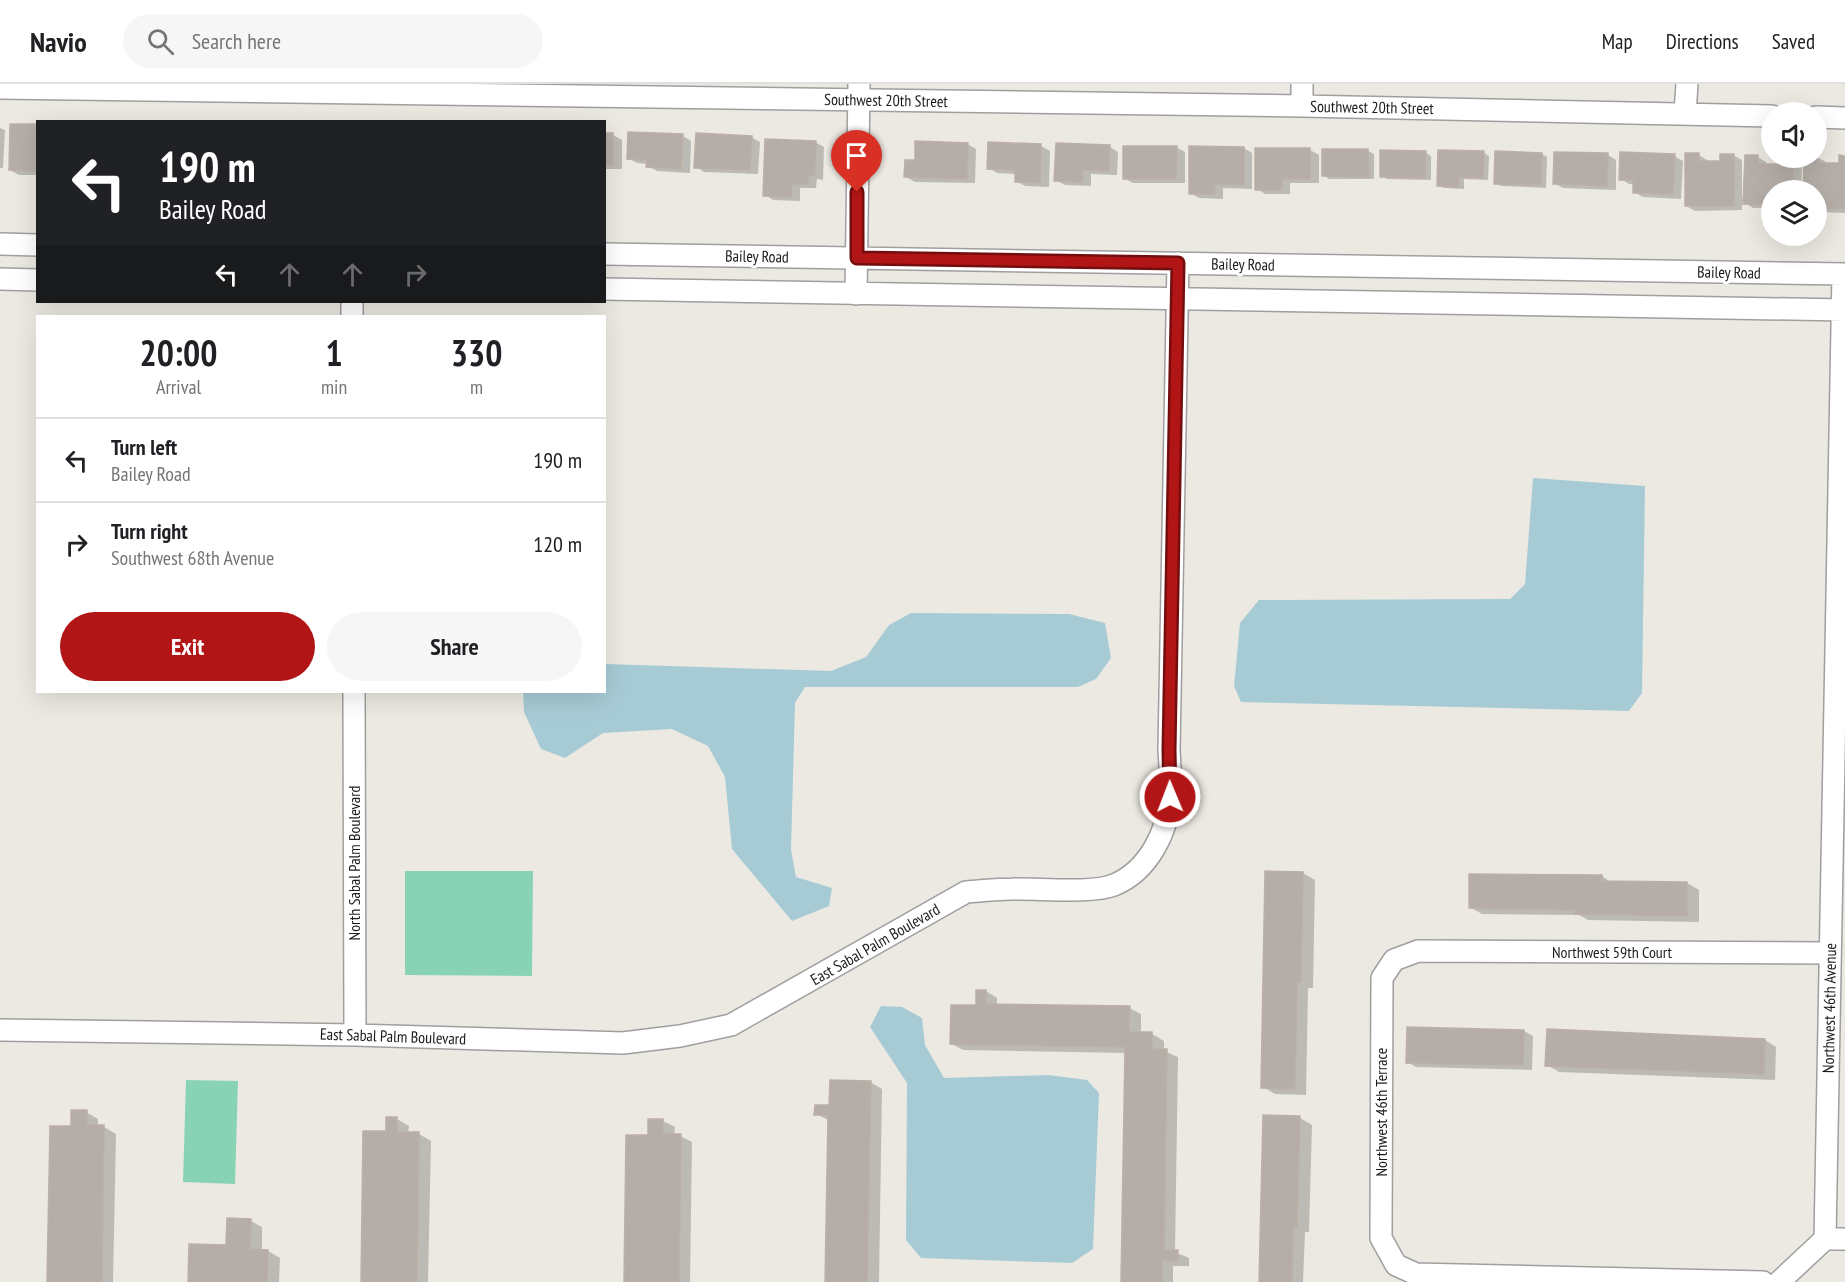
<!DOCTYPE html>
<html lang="en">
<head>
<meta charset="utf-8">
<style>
	body { margin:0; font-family:"PT Sans Narrow",sans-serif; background:#f6f6f6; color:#202124; height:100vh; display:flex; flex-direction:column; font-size:22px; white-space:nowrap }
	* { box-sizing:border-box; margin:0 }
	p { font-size:20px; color:#757577 }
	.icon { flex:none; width:33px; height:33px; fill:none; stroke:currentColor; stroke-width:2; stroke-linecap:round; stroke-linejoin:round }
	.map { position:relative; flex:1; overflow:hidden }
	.sheet { position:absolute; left:36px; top:231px; width:570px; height:378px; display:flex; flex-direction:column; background:#fff; border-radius:0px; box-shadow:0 6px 24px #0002 }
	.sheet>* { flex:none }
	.guide { position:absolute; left:36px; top:36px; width:570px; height:183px; border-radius:0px; box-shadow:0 6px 24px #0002; background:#202124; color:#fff; overflow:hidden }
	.fabs { position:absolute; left:1761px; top:18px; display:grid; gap:12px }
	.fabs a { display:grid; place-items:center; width:66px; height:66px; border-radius:50%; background:#fff; box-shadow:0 6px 24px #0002; font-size:30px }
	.pin { position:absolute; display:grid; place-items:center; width:51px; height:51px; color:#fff; margin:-62px -26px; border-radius:50% 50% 50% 0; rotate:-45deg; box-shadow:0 0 6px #0007 }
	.pin .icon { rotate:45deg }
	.me { position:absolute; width:66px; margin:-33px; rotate:359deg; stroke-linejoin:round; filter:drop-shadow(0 0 4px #0008) }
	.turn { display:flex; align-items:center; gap:21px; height:126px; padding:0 24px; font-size:27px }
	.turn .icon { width:78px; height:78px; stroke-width:2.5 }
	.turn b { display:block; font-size:42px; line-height:51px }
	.lanes { display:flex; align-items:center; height:57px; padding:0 24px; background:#0003; justify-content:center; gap:30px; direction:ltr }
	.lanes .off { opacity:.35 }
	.eta { display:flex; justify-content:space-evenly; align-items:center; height:102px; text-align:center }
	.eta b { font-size:36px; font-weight:600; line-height:42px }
	.cta { display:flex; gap:12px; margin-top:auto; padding:12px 24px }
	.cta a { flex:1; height:69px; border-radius:36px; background:#b21515; color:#fff; font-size:24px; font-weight:600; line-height:69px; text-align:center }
	.cta a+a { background:#f6f6f6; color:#202124 }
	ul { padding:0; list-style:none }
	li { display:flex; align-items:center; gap:18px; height:84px; padding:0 24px; border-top:2px solid #e0e0e0 }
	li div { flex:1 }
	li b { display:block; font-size:22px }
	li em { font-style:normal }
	header { display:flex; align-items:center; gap:36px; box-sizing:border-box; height:84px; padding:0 30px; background:#fff; border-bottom:2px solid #e0e0e0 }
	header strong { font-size:28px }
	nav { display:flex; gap:33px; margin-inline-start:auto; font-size:21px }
	.search { width:420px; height:54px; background:#f6f6f6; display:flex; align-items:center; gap:15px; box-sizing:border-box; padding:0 21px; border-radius:33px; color:#757577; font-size:22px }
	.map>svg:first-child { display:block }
	.pitch { fill:#88d3b6 }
	.water { fill:#a7cbd5 }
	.shadow { fill:#0003 }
	.building { fill:#b5aea8; stroke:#bcb0a6; stroke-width:1.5 }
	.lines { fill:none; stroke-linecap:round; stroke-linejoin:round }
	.minor-casing { stroke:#9f9f9f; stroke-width:24 }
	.minor { stroke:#fff; stroke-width:21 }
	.route-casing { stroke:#740e0e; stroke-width:15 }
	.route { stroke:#b21515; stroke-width:10 }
	.labels { text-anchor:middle; stroke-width:6; stroke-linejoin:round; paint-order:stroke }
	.street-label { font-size:16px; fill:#1b1b1b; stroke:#fff }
</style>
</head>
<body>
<header>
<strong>Navio</strong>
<div class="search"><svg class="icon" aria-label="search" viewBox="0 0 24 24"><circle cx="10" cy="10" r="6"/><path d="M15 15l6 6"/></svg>Search here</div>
<nav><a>Map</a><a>Directions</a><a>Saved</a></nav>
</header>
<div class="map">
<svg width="1845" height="1198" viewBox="0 0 1845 1198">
	<rect width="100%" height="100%" fill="#ece9e2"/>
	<path class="pitch" d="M 405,787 L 533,787 L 532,892 L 405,891 Z
		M 186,996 L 238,997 L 235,1100 L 183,1098 Z"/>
	<path class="water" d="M 1533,394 L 1645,402 L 1642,609 L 1629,627 L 1241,618 L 1234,602 L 1240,539 L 1259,516 L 1510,515 L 1525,500 Z
		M 911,529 L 1069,530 L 1105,539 L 1111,574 L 1096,595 L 1078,603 L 805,603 L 795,619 L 791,766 L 796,793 L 832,804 L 829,822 L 792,837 L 732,765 L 725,693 L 708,662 L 672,645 L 603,649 L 565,674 L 541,665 L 524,628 L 523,608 L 604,608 L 605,580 L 831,587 L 866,573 L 889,541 Z
		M 881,922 L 902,923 L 922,934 L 925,961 L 944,994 L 1048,991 L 1087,996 L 1099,1009 L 1093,1165 L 1072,1179 L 921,1174 L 906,1156 L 907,999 L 870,943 Z"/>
	<path class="shadow" d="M 38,42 L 38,91 L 19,91 L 10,86 Z
		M 0,44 L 5,46 L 3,84 L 0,84 Z
		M 604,51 L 613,51 L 622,56 L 622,85 L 604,85 Z
		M 683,52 L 691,57 L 690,89 L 657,87 L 648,82 L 648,80 L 637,79 L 628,74 Z
		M 751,53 L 760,58 L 758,90 L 704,88 L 696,83 Z
		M 815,58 L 824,63 L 823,96 L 817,95 L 816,104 L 800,104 L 800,117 L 773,116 L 765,111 Z
		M 967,60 L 976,65 L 975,99 L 915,98 L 906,93 L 916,77 Z
		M 989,60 L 1041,62 L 1050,67 L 1049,103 L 1025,102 L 1016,97 L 1016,90 L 997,89 L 989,84 Z
		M 1110,63 L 1118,68 L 1117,91 L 1091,90 L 1091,102 L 1065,101 L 1056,96 Z
		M 1176,63 L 1185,68 L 1185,99 L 1133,99 L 1124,94 Z
		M 1244,64 L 1252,69 L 1252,105 L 1223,104 L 1223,115 L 1199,114 L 1190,109 Z
		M 1257,65 L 1310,66 L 1319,71 L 1319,99 L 1290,99 L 1290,110 L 1265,110 L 1257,105 Z
		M 1368,67 L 1374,70 L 1374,95 L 1329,95 L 1323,91 Z
		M 1426,69 L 1431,72 L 1431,96 L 1387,95 L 1381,92 Z
		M 1484,69 L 1489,72 L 1488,96 L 1464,95 L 1464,105 L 1444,104 L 1438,101 Z
		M 1542,70 L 1547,73 L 1546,104 L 1501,102 L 1496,99 Z
		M 1608,71 L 1616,76 L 1616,106 L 1563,104 L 1554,99 Z
		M 1699,71 L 1707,76 L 1707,79 L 1721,79 L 1733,71 L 1742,76 L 1742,114 L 1745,114 L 1758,73 L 1766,78 L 1766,81 L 1780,82 L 1781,74 L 1793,74 L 1802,79 L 1801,106 L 1772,106 L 1772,124 L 1753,124 L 1742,117 L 1742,126 L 1695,127 L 1686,122 Z
		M 1674,72 L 1683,77 L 1681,115 L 1643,113 L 1634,108 L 1635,100 L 1629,100 L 1621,95 Z
		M 1817,73 L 1826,78 L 1826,81 L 1840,81 L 1845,73 L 1845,129 L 1816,128 L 1816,106 L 1805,106 L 1806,74 Z
		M 1303,789 L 1315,796 L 1313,904 L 1308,904 L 1306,1011 L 1275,1010 L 1263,1003 Z
		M 1602,792 L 1612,799 L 1687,799 L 1699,806 L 1699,838 L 1588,836 L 1579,831 L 1482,830 L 1470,823 Z
		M 986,907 L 997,914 L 997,922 L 1129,924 L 1141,930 L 1141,950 L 1152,950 L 1164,957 L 1164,967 L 1178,973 L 1175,1168 L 1189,1174 L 1189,1182 L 1173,1182 L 1173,1198 L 1123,1198 L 1126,969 L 963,966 L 952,960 L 978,923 Z
		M 1524,947 L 1533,952 L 1532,986 L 1416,983 L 1407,978 Z
		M 1765,956 L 1776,963 L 1775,996 L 1559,988 L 1547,981 Z
		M 870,998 L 882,1005 L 879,1198 L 827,1198 L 830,1037 L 816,1030 Z
		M 86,1028 L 98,1035 L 98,1043 L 104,1043 L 116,1050 L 113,1198 L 49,1198 L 73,1044 Z
		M 1300,1034 L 1312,1041 L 1309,1148 L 1305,1148 L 1303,1198 L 1260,1198 Z
		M 397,1035 L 409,1042 L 408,1050 L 419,1050 L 431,1057 L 428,1198 L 362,1198 L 387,1049 Z
		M 663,1037 L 675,1043 L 674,1052 L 680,1052 L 692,1058 L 690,1198 L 625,1198 L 649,1053 Z
		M 251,1137 L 262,1143 L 262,1167 L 268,1167 L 280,1174 L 279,1198 L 190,1198 L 227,1162 Z"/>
	<path class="building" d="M 10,40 L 38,40 L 38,87 L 9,86 Z
		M 628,48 L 683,50 L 681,85 L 646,83 L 647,76 L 627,75 Z
		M 604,49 L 613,49 L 613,81 L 604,81 Z
		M 696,49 L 752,52 L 750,86 L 694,84 Z
		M 765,55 L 816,57 L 815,92 L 808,91 L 808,100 L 792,100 L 791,113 L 763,112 Z
		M 915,57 L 968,59 L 967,95 L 904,93 L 905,76 L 915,76 Z
		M 988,58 L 1041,60 L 1040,99 L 1015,98 L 1015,86 L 987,85 Z
		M 1056,59 L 1110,61 L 1109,87 L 1083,86 L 1082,98 L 1054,97 Z
		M 1123,62 L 1177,62 L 1176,95 L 1123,95 Z
		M 1189,62 L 1244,63 L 1244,101 L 1215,100 L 1215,110 L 1189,110 Z
		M 1255,64 L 1310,64 L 1310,95 L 1282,95 L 1282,106 L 1255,106 Z
		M 1322,65 L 1368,65 L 1369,93 L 1322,92 Z
		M 1380,66 L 1426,67 L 1425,94 L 1380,93 Z
		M 1438,66 L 1484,67 L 1483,94 L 1459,93 L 1458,103 L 1437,102 Z
		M 1495,67 L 1542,69 L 1541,101 L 1494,100 Z
		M 1554,68 L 1608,69 L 1607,102 L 1553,100 Z
		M 1620,68 L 1675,70 L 1673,110 L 1633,109 L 1633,96 L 1619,96 Z
		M 1685,69 L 1699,69 L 1699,77 L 1720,77 L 1720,70 L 1734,70 L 1734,122 L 1685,122 Z
		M 1745,71 L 1758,71 L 1758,80 L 1779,80 L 1779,74 L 1793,74 L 1793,106 L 1772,106 L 1772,121 L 1743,120 Z
		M 1816,71 L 1818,79 L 1839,79 L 1839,71 L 1845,72 L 1845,124 L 1816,125 L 1816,106 L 1803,106 L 1804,74 L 1816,74 Z
		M 1265,787 L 1303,788 L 1301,898 L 1297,898 L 1295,1005 L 1261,1004 Z
		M 1469,790 L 1602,791 L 1602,797 L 1687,798 L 1687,832 L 1575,830 L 1575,826 L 1469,824 Z
		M 976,906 L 986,906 L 986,920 L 1130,922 L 1129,948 L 1152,948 L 1152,965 L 1167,965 L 1164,1166 L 1178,1166 L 1177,1177 L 1162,1176 L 1162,1198 L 1121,1198 L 1125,963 L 950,960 L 951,921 L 976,921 Z
		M 1407,943 L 1524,946 L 1523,981 L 1406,979 Z
		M 1547,945 L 1765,955 L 1764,990 L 1545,982 Z
		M 830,996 L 871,997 L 867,1198 L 825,1198 L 828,1031 L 814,1031 L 815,1021 L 829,1021 Z
		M 71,1026 L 87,1026 L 87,1041 L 104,1041 L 102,1198 L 47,1198 L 50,1042 L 71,1042 Z
		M 1263,1031 L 1300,1032 L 1297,1143 L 1293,1143 L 1292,1198 L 1259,1198 Z
		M 386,1033 L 397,1033 L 397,1048 L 419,1048 L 417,1198 L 361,1198 L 363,1047 L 386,1047 Z
		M 648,1035 L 663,1035 L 663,1050 L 681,1050 L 679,1198 L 624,1198 L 626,1051 L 648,1051 Z
		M 227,1134 L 251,1135 L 250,1165 L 268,1166 L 267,1198 L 188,1198 L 189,1160 L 226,1161 Z"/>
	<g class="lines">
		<defs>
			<path id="minor" d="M 1302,0 L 1302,22
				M 0,4 L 1302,22 L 1772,32
				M 1685,29 L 1687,0
				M 1816,33 L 1845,34
				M 0,160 L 38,161
				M 604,170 L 1845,190
				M 0,195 L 38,196
				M 604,205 L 1845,226
				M 856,210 L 859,0
				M 352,218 L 352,232
				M 354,608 L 355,951
				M 0,946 L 355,951 L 623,959 L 680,952 L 731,941 L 966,808 C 981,807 997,805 1012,805 C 1037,804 1092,810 1114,801 C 1148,787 1168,748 1170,712 C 1171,697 1170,681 1169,666 L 1178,179
				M 1825,1155 L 1843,190
				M 1825,1155 L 1845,1155
				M 1763,1198 L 1416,1190 L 1396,1181 L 1381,1154 L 1382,894 L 1394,876 L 1418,867 L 1830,869
				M 1779,1198 L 1825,1155"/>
		</defs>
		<use href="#minor" class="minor-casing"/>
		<use href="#minor" class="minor"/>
	</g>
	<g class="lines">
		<defs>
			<path id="route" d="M 857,108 L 857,174 L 1178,179 L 1169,666 L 1170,713"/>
		</defs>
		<use href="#route" class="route-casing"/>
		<use href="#route" class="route"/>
	</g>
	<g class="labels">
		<g class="street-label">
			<text transform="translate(886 16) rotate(1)" y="6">Southwest 20th Street</text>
			<text transform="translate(1372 23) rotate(1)" y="6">Southwest 20th Street</text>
			<text transform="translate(757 172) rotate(1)" y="6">Bailey Road</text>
			<text transform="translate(1243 180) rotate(1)" y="6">Bailey Road</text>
			<text transform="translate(1729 188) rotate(1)" y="6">Bailey Road</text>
			<text transform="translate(354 779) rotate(-90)" y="6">North Sabal Palm Boulevard</text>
			<text transform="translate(875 860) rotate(-30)" y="6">East Sabal Palm Boulevard</text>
			<text x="1612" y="874">Northwest 59th Court</text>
			<text transform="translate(1829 924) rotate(-89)" y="6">Northwest 46th Avenue</text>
			<text transform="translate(393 952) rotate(2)" y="6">East Sabal Palm Boulevard</text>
			<text transform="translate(1381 1028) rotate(-90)" y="6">Northwest 46th Terrace</text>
		</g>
	</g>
</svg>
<div class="fabs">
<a><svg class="icon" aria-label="sound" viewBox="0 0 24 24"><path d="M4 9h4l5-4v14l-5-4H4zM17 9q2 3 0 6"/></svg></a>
<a><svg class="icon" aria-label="layers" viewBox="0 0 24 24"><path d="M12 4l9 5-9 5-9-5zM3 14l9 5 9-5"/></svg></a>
</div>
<div class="pin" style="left:857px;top:108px;background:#d93025"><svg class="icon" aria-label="arrive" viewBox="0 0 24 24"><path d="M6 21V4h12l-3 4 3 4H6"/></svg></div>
<svg class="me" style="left:1170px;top:713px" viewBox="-20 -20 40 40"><circle r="17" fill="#b21515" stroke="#fff" stroke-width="3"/><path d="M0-11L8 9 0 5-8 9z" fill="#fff"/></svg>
<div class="guide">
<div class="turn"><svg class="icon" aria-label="left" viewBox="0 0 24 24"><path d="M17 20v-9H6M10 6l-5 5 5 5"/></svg><div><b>190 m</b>Bailey Road</div></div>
<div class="lanes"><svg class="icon" aria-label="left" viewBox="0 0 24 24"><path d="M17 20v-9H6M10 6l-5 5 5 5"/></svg><svg class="icon off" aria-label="ahead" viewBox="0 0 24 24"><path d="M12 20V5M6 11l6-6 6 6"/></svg><svg class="icon off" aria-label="ahead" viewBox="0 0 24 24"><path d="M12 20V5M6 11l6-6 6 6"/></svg><svg class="icon off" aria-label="right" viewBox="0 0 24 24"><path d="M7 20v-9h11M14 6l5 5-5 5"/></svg></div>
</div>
<section class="sheet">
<div class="eta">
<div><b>20:00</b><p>Arrival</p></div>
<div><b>1</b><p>min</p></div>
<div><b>330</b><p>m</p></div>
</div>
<ul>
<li><svg class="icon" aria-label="left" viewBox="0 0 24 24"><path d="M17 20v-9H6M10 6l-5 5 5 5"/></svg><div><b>Turn left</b><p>Bailey Road</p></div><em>190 m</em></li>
<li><svg class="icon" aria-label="right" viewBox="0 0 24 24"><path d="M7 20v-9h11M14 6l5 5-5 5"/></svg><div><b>Turn right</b><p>Southwest 68th Avenue</p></div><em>120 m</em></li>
</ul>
<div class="cta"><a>Exit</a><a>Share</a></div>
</section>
</div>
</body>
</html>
